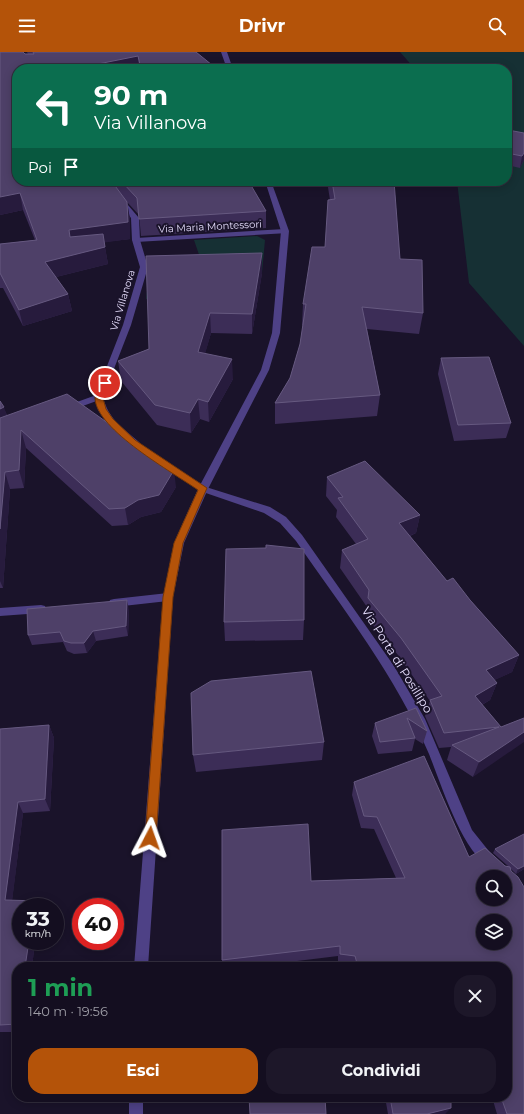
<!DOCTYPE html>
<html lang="it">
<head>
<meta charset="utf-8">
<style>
	body { margin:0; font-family:Montserrat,sans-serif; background:#1d1729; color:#f1f3f6; height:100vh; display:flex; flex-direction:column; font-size:15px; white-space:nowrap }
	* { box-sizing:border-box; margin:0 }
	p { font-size:13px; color:#9d9ca5 }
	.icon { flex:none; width:22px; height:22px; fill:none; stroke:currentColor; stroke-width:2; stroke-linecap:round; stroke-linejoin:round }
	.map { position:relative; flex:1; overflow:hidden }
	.panel { position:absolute; left:12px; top:910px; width:500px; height:140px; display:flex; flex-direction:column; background:#140e20; border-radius:16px; box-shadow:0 2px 10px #0003,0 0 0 1px #332e3e }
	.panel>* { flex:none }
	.banner { position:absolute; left:12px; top:12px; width:500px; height:122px; border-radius:16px; box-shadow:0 2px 10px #0003,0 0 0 1px #332e3e; background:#0b6e4f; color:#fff; overflow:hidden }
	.fabs { position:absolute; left:476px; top:818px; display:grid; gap:8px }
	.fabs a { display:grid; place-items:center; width:36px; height:36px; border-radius:50%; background:#140e20; box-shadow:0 2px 10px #0003,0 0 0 1px #332e3e; font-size:20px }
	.speed { position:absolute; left:12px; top:846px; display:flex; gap:8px; font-size:20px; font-weight:700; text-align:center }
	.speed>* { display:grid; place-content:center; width:52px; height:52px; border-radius:50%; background:#140e20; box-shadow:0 2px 10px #0003,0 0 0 1px #332e3e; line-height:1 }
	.speed small { font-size:10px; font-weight:400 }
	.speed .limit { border:6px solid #d22; background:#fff; color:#111 }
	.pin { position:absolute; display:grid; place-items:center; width:34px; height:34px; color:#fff; margin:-17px; border:2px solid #fff; border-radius:50%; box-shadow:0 1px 4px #0007 }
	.me { position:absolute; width:44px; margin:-22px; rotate:4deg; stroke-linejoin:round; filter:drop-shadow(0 0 3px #0008) }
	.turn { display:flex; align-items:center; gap:14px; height:84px; padding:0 16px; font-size:18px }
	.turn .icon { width:52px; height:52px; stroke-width:2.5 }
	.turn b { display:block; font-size:28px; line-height:34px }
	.then { display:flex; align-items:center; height:38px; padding:0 16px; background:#0003; gap:8px; font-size:15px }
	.round { display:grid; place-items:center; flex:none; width:42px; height:42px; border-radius:16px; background:#1d1729 }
	.headline { display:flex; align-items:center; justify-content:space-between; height:68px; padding:0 16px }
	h1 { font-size:24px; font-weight:700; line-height:30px; color:#1e9e55 }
	.action { display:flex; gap:8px; margin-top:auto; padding:8px 16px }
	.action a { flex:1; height:46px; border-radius:16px; background:#b45309; color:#fff; font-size:16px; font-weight:700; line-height:46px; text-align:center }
	.action a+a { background:#1d1729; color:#f1f3f6 }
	header { display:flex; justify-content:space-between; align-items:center; height:52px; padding:0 16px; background:#b45309; color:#fff; font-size:18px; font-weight:700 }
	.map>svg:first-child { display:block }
	.green { fill:#163034 }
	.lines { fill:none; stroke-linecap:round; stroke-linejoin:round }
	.service { fill:#4e4186; fill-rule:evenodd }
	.minor { fill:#4e4186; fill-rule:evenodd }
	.tertiary { fill:#4e4186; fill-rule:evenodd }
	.wall { fill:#3c2d57 }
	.shaded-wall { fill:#271b3d }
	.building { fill:#4e4068; stroke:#665980; fill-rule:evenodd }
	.route { fill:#b45309; stroke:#753606 }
	.labels { text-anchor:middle; stroke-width:4; stroke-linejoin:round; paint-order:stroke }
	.far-street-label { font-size:10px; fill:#e6defd; stroke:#1a132a }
	.street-label { font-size:12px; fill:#e6defd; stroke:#1a132a }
</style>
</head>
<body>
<header><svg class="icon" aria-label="menu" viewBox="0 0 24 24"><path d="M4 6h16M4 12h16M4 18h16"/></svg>Drivr<svg class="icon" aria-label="search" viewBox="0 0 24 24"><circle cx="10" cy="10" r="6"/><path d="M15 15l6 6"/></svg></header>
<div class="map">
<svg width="524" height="1062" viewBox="0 0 524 1062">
	<rect width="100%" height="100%" fill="#1a132a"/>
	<path class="green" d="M 400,0 L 524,0 L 524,294 L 469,231 L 457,129 L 507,129 L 507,17 L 415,17 Z
		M 257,184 L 265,188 L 262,221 L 240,221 L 146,247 L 148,232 L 207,226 L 194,188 Z"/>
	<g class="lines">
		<path class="service" d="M 285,177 L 288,177 L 288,181 L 136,190 L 132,188 L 136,186 Z
			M 99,342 L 103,345 L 102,347 L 69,359 L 65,356 L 66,354 Z"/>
		<path class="minor" d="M 118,146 L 122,146 L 139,166 L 140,188 L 148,215 L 131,273 L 103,345 C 109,368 122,375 139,390 L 140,392 L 139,394 L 133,394 L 107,371 L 98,358 L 95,345 L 123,273 L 140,215 L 132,188 L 131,166 L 117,147 Z
			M 164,408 L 206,435 L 270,455 L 286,465 L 302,483 L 394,614 L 425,667 L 472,778 L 496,808 L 494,812 L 490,814 C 463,803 440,729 429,702 C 396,624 343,557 296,489 L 280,471 L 264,461 L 200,439 L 161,413 L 159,411 L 161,409 Z
			M 168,541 L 172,542 L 173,545 L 172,548 L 168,549 L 114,555 L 110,554 L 109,551 L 110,548 L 114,547 Z
			M 41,553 L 45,554 L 46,557 L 45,560 L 41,561 L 0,564 L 0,556 Z"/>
		<path class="tertiary" d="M 221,0 L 227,0 L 233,17 L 227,17 Z
			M 265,129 L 271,129 L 289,179 L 280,281 L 269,318 L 208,437 L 184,491 L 173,545 L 148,915 L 134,915 L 163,545 L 174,491 L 198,437 L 261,318 L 272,281 L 281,179 Z
			M 129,1045 L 143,1045 L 143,1062 L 129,1062 Z"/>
	</g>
	<path class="wall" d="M 0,0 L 23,0 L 25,2 L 28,2 L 27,0 L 196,0 L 212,13 L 213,17 L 17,17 L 17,129 L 250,129 L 252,135 L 266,159 L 266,176 L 141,184 L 139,163 L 127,150 L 130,167 L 130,187 L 104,190 L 108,212 L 56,225 L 68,242 L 72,259 L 23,274 L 3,236 L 0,236 L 0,192 L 35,188 L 23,158 L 0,163 Z
		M 507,80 L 524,81 L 524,108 L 520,116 L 507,113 Z
		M 327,129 L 394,129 L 400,207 L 423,261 L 419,282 L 367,277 L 380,343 L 377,364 L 275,372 L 275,351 L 290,326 L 300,292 L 303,273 L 302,273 L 303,252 L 325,195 L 330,148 Z
		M 262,221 L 252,282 L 211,281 L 205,301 L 233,327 L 209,370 L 200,367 L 191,381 L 157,373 L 121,329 L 118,309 L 149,297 Z
		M 441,306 L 511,371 L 506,386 L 454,389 L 438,322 Z
		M 0,349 L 7,363 L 176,435 L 161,460 L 141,465 L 128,473 L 112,474 L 26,396 L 24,436 L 10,437 L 3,536 L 0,536 Z
		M 327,425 L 420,463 L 416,481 L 410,484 L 447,529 L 470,548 L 519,603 L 512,620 L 494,628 L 497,631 L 490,648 L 482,653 L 501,675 L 473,725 L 447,708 L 451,695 L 439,696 L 425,664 L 430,649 L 398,603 L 365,564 L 367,555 L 340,516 L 342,498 L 356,492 L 336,465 L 337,458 L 326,444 Z
		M 129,558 L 128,584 L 96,589 L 87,601 L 74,602 L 67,599 L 63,590 L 32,593 L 28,583 Z
		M 304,568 L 303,588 L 225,589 L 224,570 Z
		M 416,656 L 427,679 L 423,692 L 415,687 L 412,699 L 378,702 L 372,684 L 375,671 Z
		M 49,673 L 54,686 L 50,759 L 23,761 L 12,848 L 21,889 L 42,889 L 42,897 L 34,898 L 32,915 L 17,915 L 17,980 L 0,980 L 0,677 Z
		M 324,690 L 322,708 L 196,720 L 193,703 Z
		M 354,730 L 469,805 L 505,814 L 508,814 L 493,801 L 495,797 L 524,817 L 516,822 L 511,817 L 524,1062 L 497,1062 L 492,1045 L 507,1045 L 507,915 L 353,915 L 353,914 L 338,912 L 338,904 L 248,915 L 223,915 L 222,908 L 311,829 L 396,826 L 374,777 L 361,776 L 352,743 Z
		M 385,1045 L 451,1045 L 445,1062 L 388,1062 Z"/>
	<path class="shaded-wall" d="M 138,4 L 139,17 L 93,17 L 93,13 Z
		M 524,101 L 524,108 L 520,116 L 522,104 Z
		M 20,141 L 23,158 L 0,163 L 0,145 Z
		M 127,150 L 130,167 L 130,187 L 72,195 L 70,185 L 69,178 Z
		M 105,195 L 108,212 L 48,227 L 45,210 Z
		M 262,201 L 262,221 L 252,282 L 252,262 Z
		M 68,242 L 72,259 L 23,274 L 19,258 Z
		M 210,261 L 211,281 L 200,320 L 198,300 Z
		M 232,307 L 233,327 L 209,370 L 208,350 Z
		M 198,347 L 200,367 L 191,381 L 190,361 Z
		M 4,355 L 10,373 L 0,377 L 0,357 Z
		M 21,378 L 26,396 L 24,436 L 19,418 Z
		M 174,418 L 176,435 L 161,460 L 141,465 L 128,473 L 125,456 Z
		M 5,420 L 10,437 L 3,536 L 0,529 L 0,477 Z
		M 420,463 L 416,481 L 396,489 L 399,471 Z
		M 127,548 L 129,558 L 128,584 L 126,574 Z
		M 93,579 L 96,589 L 87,601 L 84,591 Z
		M 519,603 L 512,620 L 480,635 L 486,618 Z
		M 497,631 L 490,648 L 469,660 L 475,644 Z
		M 49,673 L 54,686 L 50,759 L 45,747 Z
		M 524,680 L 524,690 L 473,725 L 479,710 Z
		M 18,750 L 23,761 L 11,858 L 5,848 Z
		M 524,814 L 524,817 L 516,822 L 518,817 Z
		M 40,849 L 43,855 L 39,855 Z
		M 29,889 L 42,889 L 42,897 L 34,898 L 32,915 L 25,915 Z
		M 451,1056 L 445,1062 L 427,1062 Z"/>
	<path class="building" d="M 0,0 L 23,0 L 25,2 L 34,2 L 33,0 L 196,0 L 212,13 L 213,17 L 141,17 L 138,4 L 93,13 L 93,17 L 17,17 L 17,129 L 110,129 L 113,131 L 127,150 L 128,170 L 69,178 L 70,185 L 103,182 L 105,195 L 45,210 L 68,242 L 19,258 L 0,221 L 0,192 L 37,188 L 20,141 L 0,145 Z
		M 508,78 L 524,81 L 524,101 L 522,104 L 507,101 L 507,80 Z
		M 121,129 L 250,129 L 252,135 L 266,159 L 139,167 L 137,146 Z
		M 332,129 L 394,129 L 400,207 L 422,208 L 423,261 L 362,255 L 380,343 L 275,351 L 290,326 L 300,292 L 306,252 L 303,252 L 312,195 L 325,195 L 328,148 L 335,147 Z
		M 262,201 L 252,262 L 210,261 L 198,300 L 232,307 L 208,350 L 198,347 L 190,361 L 155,353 L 118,309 L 149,297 L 146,204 Z
		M 489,305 L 511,371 L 458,373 L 441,306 Z
		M 67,342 L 174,418 L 159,443 L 138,448 L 125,456 L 109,457 L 21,378 L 19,418 L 5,420 L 0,477 L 0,366 Z
		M 0,349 L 4,355 L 0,357 Z
		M 365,409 L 420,463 L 399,471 L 447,529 L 453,526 L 470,548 L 519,603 L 486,618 L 497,631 L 475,644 L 501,675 L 524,666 L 524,680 L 479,710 L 452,693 L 499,675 L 444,681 L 430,648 L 442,644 L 401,586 L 368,546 L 369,538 L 342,498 L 368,487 L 338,446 L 343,445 L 327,425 Z
		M 266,493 L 304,497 L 304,568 L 224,570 L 226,497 L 266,496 Z
		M 127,548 L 126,574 L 93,579 L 84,591 L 71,591 L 64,589 L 60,580 L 28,583 L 27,557 Z
		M 311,619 L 324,690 L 193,703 L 191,641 L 211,629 Z
		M 416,656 L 427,679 L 407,666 L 415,686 L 380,690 L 375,671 Z
		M 49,673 L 45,747 L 18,750 L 5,848 L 40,849 L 39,855 L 21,855 L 21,889 L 30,889 L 29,889 L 25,915 L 17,915 L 17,972 L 0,973 L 0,677 Z
		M 424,704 L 469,805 L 485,796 L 505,814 L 510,815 L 511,819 L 518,825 L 524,835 L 524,1062 L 507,1062 L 501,1045 L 507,1045 L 507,915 L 358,915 L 355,904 L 340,902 L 340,894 L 222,908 L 222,778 L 308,772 L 311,829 L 405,826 L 377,765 L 364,764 L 354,730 ZM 483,825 L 505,825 L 505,847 L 483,847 ZM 483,869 L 505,869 L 505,891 L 483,891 Z
		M 524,782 L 524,814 L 518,817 L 495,797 Z
		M 249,1045 L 325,1045 L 326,1062 L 250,1062 Z
		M 390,1045 L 451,1045 L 451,1056 L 427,1062 L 393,1062 Z"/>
	<path class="route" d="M 102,329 L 105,329 L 108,331 L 103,346 L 106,357 L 113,367 L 135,388 L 207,436 L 183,491 L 173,545 L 156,786 L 154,790 L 150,791 L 147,790 L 145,786 L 163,545 L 174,491 L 198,438 C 174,421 96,378 95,346 C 95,341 100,334 102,329 Z"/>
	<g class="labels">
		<g class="far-street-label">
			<text transform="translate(210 174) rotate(-3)" y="4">Via Maria Montessori</text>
			<text transform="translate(122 248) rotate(-73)" y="4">Via Villanova</text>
		</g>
		<g class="street-label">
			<text transform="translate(397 608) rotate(58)" y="4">Via Porta di Posillipo</text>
		</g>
	</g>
</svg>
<div class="fabs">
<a><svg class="icon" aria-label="search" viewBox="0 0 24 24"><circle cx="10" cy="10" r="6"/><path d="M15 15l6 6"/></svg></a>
<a><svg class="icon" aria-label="layers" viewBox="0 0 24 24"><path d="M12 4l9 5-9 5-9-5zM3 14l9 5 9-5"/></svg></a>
</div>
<div class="speed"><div>33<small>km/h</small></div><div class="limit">40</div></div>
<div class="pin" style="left:105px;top:331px;background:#d93025"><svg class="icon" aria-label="arrive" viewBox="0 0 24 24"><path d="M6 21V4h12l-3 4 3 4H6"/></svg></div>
<svg class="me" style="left:150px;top:786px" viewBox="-20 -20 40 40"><path d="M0-17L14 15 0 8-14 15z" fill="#b45309" stroke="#fff" stroke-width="4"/></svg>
<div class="banner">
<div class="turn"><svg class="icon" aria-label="left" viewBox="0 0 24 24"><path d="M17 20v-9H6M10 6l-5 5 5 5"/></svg><div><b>90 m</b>Via Villanova</div></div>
<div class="then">Poi<svg class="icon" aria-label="arrive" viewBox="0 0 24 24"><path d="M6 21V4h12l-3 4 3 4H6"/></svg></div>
</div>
<section class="panel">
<div class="headline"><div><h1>1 min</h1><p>140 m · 19:56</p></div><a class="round"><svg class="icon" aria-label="close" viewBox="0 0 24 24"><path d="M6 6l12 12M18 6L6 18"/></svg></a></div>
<div class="action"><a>Esci</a><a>Condividi</a></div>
</section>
</div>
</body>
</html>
